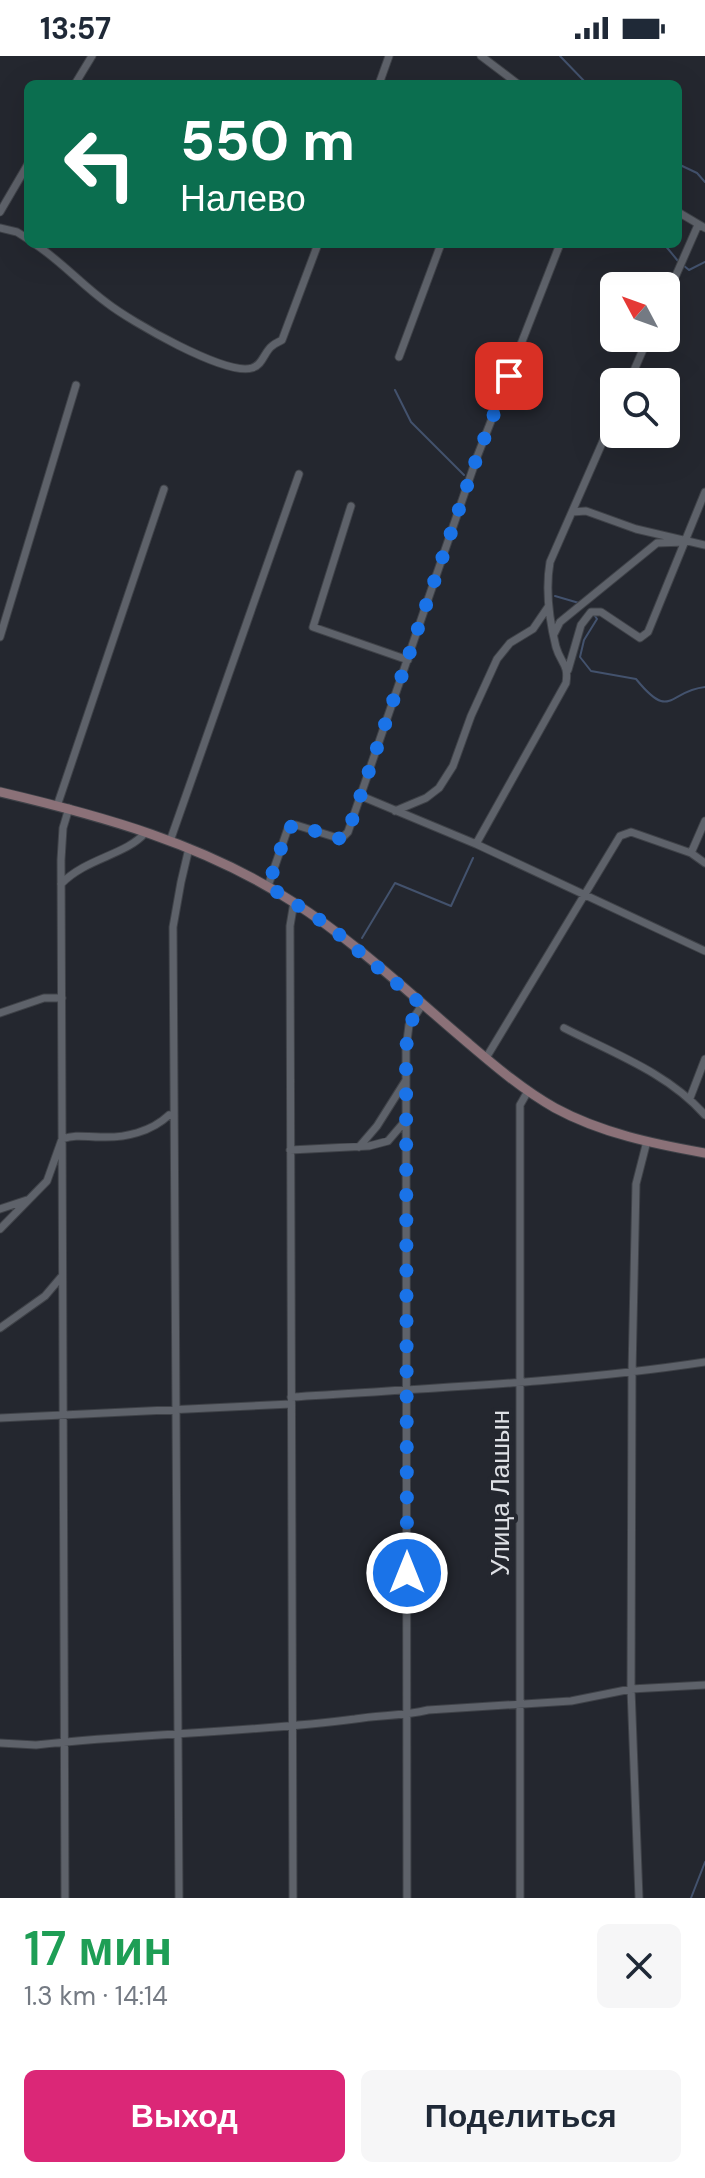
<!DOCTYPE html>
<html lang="ru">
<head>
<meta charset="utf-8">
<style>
	body { margin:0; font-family:"DM Sans",sans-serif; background:#f6f6f7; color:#1f2937; height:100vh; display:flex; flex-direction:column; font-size:30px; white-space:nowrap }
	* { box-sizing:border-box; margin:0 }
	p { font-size:26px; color:#747a83 }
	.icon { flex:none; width:44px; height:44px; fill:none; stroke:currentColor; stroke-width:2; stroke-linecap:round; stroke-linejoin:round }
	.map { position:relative; height:1842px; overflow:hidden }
	.details { display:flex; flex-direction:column; background:#fff; flex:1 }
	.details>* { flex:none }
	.hud { position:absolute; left:24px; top:24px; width:658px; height:168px; border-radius:12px; box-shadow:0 8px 32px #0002; background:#0b6e4f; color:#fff; overflow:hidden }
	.needle { width:52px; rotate:311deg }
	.fabs { position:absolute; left:600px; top:216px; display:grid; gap:16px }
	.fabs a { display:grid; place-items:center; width:80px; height:80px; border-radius:12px; background:#fff; box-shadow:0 8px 32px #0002; font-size:40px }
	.pin { position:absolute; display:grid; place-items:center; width:68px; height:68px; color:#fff; margin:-34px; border-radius:16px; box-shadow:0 4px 12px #0006 }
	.me { position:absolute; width:88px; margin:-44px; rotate:0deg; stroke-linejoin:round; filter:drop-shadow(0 0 6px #0008) }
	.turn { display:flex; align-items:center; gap:28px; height:168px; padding:0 24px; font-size:36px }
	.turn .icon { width:104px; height:104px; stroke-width:2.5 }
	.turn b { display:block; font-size:56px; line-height:68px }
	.round { display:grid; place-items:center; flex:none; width:84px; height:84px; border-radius:12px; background:#f6f6f7 }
	.overview { display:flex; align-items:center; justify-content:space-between; height:136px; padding:0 24px }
	h1 { font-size:48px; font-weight:600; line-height:60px; color:#1e9e55 }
	.action { display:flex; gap:16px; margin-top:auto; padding:16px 24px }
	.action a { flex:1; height:92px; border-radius:12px; background:#db2777; color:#fff; font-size:32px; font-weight:600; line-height:92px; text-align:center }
	.action a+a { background:#f6f6f7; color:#1f2937 }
	.status { display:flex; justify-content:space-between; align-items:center; height:56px; padding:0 40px; background:#fff; direction:ltr }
	.status svg { height:22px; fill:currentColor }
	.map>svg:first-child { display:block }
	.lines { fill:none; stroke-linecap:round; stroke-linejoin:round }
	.stream { stroke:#43526d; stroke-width:2 }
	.minor-casing { stroke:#3f4248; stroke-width:9 }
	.secondary-casing { stroke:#3f4248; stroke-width:11 }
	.minor { stroke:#5e626a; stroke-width:7 }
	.secondary { stroke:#8b7178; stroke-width:9 }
	.route { stroke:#1a73e8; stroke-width:14; stroke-dasharray:0 25.2 }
	.labels { text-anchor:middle; stroke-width:8; stroke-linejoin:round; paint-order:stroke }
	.street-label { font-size:26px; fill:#dee0e5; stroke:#24272f }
</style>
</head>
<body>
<div class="status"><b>13:57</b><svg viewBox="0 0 49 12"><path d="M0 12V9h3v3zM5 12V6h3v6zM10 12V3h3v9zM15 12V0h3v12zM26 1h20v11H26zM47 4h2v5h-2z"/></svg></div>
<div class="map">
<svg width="705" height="1842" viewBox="0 0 705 1842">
	<rect width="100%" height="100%" fill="#24272f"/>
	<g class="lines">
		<path class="stream" d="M 560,0 L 587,28
			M 678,108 L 697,117 L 705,126
			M 664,188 L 678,205
			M 683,209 L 689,214 L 705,206
			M 395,334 L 411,366 L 464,419
			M 555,540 L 579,547
			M 595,560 L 597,563 L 584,584 L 580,601 L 591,615 L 636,623 C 671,666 668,635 705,631
			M 362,882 L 395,827 L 451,850 L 473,802
			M 691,1842 L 705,1806"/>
		<defs>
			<path id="minor" d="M 481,0 L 518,28
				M 75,28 L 92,0
				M 379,28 L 389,0
				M 0,156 L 28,108
				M 678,156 L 705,172
				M 0,172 L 17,176 L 28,183
				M 35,188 C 61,205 82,229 107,247 C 130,265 225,320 252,312 C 263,309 264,296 272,290 C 275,287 279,286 282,284 L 318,188
				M 666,242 L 698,169
				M 399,301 L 441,188
				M 629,326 L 648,282
				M 351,450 L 313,571 L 408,604
				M 572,456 L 586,455 L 636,473 L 705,489
				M 554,578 L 560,566 L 657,487 L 685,486
				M 0,581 L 76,329
				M 568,614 L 581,569 L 591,556 L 601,556 L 640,582 L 648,576 L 705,436
				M 361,740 L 476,788 L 705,895
				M 57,750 L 164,433
				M 395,755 L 426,742 L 439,732 L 453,710 L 471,660 L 497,603 L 510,587 L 533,573 L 548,551
				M 170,785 L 299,418
				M 476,788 L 566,627 C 569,608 561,608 556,591 C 549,563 545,535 550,506 L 614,360
				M 691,797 L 705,765
				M 61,828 C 86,802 126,799 145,777
				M 268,830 L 288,772 L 296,769 L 341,783 L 348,776 L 477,401 L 560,188
				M 0,957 L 44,942 L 62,942
				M 564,972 C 613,997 668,1017 705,1059
				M 486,1002 L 620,780 L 631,776 L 691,797 L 705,807
				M 690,1042 L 705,1003
				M 359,1091 L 377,1070 L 406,1024
				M 290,1094 L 369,1090 L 388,1085 L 406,1064
				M 0,1153 L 27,1144
				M 0,1173 L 47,1125 L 62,1083 C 77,1078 85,1081 101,1081 C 125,1082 151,1076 169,1059
				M 0,1272 L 45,1240 L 62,1220
				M 291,1341 C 429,1332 568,1327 705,1306
				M 0,1362 L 291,1348
				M 0,1687 L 36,1689 C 142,1677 249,1677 355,1663 C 380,1659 403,1660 428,1654 L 571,1645 L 631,1633 L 705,1629
				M 65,1842 L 61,804 L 63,772 L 69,752
				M 179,1842 L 173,871 L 181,826 L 189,792
				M 293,1842 L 290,870 L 294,846
				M 407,1842 L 406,993 L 409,969 L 422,949
				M 520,1842 L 520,1049 L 528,1035
				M 639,1842 L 631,1633 L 632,1317 L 636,1128 L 647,1085"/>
			<path id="secondary" d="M 0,736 C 102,760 204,788 293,846 C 356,886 411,939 468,987 C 495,1010 523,1034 555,1052 C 601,1077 654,1088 705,1097"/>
		</defs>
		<use href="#minor" class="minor-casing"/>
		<use href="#secondary" class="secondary-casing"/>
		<use href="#minor" class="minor"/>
		<use href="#secondary" class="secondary"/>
	</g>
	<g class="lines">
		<path class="route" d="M 407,1517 L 406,993 L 409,969 L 422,949 L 329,870 L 268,830 L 288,772 L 296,769 L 341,783 L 348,776 L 477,401 L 509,320"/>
	</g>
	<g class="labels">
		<g class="street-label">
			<text transform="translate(500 1437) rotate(-90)" y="9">Улица Лашын</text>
		</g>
	</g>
</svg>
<div class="fabs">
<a><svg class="needle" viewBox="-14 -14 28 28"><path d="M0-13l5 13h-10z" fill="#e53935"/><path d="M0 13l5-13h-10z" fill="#747a83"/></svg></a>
<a><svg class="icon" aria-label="search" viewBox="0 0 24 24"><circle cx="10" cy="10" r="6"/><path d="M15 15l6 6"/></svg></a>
</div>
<div class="pin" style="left:509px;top:320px;background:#d93025"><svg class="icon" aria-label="arrive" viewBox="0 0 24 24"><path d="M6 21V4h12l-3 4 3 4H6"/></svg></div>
<svg class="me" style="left:407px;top:1517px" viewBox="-20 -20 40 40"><circle r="17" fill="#1a73e8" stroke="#fff" stroke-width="3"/><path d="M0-11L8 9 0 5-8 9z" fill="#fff"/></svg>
<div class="hud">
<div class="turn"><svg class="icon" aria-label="left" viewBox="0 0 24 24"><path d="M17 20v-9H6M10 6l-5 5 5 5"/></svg><div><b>550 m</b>Налево</div></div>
</div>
</div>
<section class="details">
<div class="overview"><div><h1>17 мин</h1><p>1.3 km · 14:14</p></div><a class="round"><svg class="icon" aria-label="close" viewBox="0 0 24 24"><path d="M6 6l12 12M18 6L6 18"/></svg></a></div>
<div class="action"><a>Выход</a><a>Поделиться</a></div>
</section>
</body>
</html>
